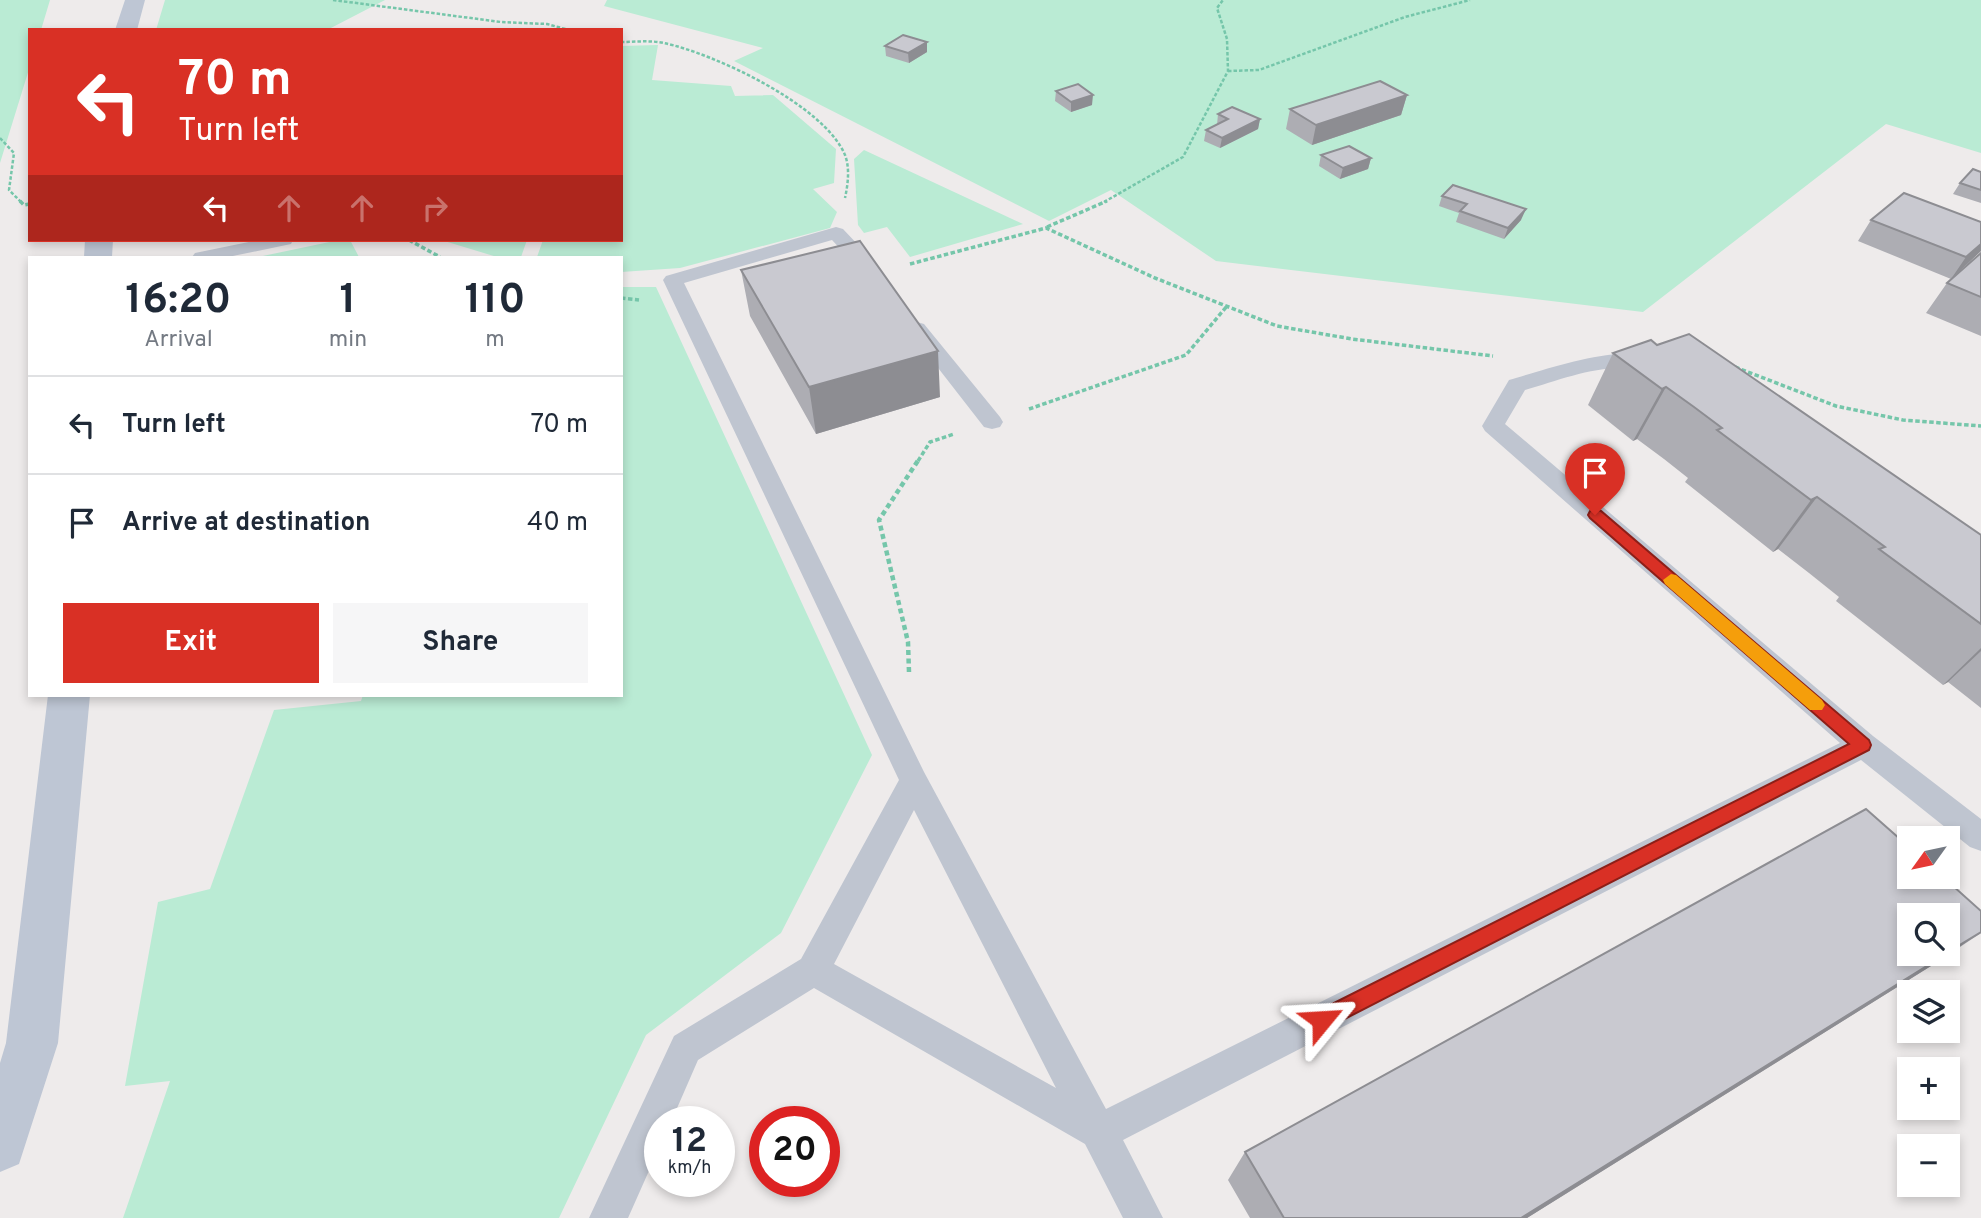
<!DOCTYPE html>
<html lang="en">
<head>
<meta charset="utf-8">
<style>
	body { margin:0; font-family:Overpass,sans-serif; background:#f6f6f7; color:#1f2937; height:100vh; display:flex; flex-direction:column; font-size:26px; white-space:nowrap }
	* { box-sizing:border-box; margin:0 }
	p { font-size:23px; color:#747a83 }
	.icon { flex:none; width:38px; height:38px; fill:none; stroke:currentColor; stroke-width:2; stroke-linecap:round; stroke-linejoin:round }
	.map { position:relative; flex:1; overflow:hidden }
	.sheet { position:absolute; left:28px; top:256px; width:595px; height:441px; display:flex; flex-direction:column; background:#fff; border-radius:0px; box-shadow:0 4px 10px #0003 }
	.sheet>* { flex:none }
	.guide { position:absolute; left:28px; top:28px; width:595px; height:214px; border-radius:0px; box-shadow:0 4px 10px #0003; background:#d93025; color:#fff; overflow:hidden }
	.needle { width:46px; rotate:237deg }
	.tools { position:absolute; left:1897px; top:826px; display:grid; gap:14px }
	.tools a { display:grid; place-items:center; width:63px; height:63px; border-radius:0px; background:#fff; box-shadow:0 4px 10px #0003; font-size:35px }
	.speed { position:absolute; left:644px; top:1106px; display:flex; gap:14px; font-size:35px; font-weight:700; text-align:center }
	.speed>* { display:grid; place-content:center; width:91px; height:91px; border-radius:50%; background:#fff; box-shadow:0 4px 10px #0003; line-height:1 }
	.speed small { font-size:18px; font-weight:400 }
	.speed .limit { border:10px solid #d22; background:#fff; color:#111 }
	.pin { position:absolute; display:grid; place-items:center; width:60px; height:60px; color:#fff; margin:-72px -30px; border-radius:50% 50% 50% 0; rotate:-45deg; box-shadow:0 0 7px #0007 }
	.pin .icon { rotate:45deg }
	.me { position:absolute; width:77px; margin:-38px; rotate:63deg; stroke-linejoin:round; filter:drop-shadow(0 0 5px #0008) }
	.turn { display:flex; align-items:center; gap:24px; height:147px; padding:0 35px; font-size:32px }
	.turn .icon { width:91px; height:91px; stroke-width:2.5 }
	.turn b { display:block; font-size:49px; line-height:60px }
	.lanes { display:flex; align-items:center; height:66px; padding:0 35px; background:#0003; justify-content:center; gap:35px; direction:ltr }
	.lanes .off { opacity:.35 }
	.eta { display:flex; justify-content:space-evenly; align-items:center; height:119px; text-align:center }
	.eta b { font-size:42px; font-weight:700; line-height:49px }
	.action { display:flex; gap:14px; margin-top:auto; padding:14px 35px }
	.action a { flex:1; height:80px; border-radius:0px; background:#d93025; color:#fff; font-size:28px; font-weight:700; line-height:80px; text-align:center }
	.action a+a { background:#f6f6f7; color:#1f2937 }
	ul { padding:0; list-style:none }
	li { display:flex; align-items:center; gap:21px; height:98px; padding:0 35px; border-top:2px solid #e0e1e3 }
	li div { flex:1 }
	li b { display:block; font-size:26px }
	li em { font-style:normal }
	.map>svg:first-child { display:block }
	.green { fill:#baebd4 }
	.lines { fill:none; stroke-linecap:round; stroke-linejoin:round }
	.path-far2 { stroke:#75c6aa; stroke-width:2.5; stroke-dasharray:3.5 2; stroke-linecap:butt }
	.path-far1 { stroke:#75c6aa; stroke-width:3.5; stroke-dasharray:4.5 2.5; stroke-linecap:butt }
	.path { stroke:#75c6aa; stroke-width:4.5; stroke-dasharray:5 3.5; stroke-linecap:butt }
	.lane { fill:#bfc5d0; fill-rule:evenodd }
	.secondary { fill:#bec6d4; fill-rule:evenodd }
	.wall { fill:#adadb3 }
	.shaded-wall { fill:#8d8d92 }
	.building { fill:#c9c9d0; stroke:#8d8d92; stroke-width:2 }
	.route { fill:#d93025; stroke:#8d1f18; stroke-width:2 }
	.slow { fill:#f59e0b }
</style>
</head>
<body>
<div class="map">
<svg width="1981" height="1218" viewBox="0 0 1981 1218">
	<rect width="100%" height="100%" fill="#eeebeb"/>
	<path class="green" d="M 0,0 L 50,0 L 41,30 L 30,30 L 30,66 L 0,163 Z
		M 165,0 L 385,0 L 327,30 L 156,30 Z
		M 607,0 L 1981,0 L 1981,153 L 1886,124 L 1643,312 L 1216,261 L 1111,190 L 1049,221 L 734,61 L 763,48 L 604,6 Z
		M 658,45 L 652,80 L 731,86 L 735,96 L 773,95 L 836,149 L 834,183 L 813,189 L 837,212 L 830,228 L 680,268 L 621,272 L 621,257 L 537,257 L 543,240 L 621,240 L 621,46 Z
		M 864,150 L 1023,224 L 910,257 L 887,227 L 864,233 L 858,225 L 854,159 Z
		M 339,240 L 350,240 L 359,257 L 258,257 Z
		M 441,240 L 527,240 L 521,257 L 497,257 Z
		M 621,287 L 656,287 L 872,755 L 781,933 L 646,1035 L 559,1218 L 123,1218 L 170,1081 L 125,1086 L 158,902 L 210,889 L 274,710 L 361,701 L 363,695 L 621,695 Z"/>
	<g class="lines">
		<path class="path-far2" d="M 333,0 L 501,22 L 547,24 L 569,30
			M 621,42 C 635,42 650,40 664,43 C 715,54 824,105 845,155 C 850,168 848,184 845,198
			M 1228,71 L 1259,70 L 1405,17 L 1470,0
			M 0,138 L 14,153 L 9,190 L 21,202
			M 1104,202 L 1183,157 L 1228,71 L 1227,39 L 1217,8 L 1223,0"/>
		<path class="path-far1" d="M 20,201 L 24,205 L 30,204
			M 1047,227 L 1107,201
			M 409,240 L 440,257
			M 910,264 L 1046,228 L 1155,278 L 1277,326 L 1352,339 L 1493,356
			M 621,298 L 639,300
			M 1735,367 L 1836,406 L 1903,420 L 1981,426
			M 1029,409 L 1186,355 L 1227,306
			M 918,461 L 930,442 L 954,434"/>
		<path class="path" d="M 909,672 L 908,642 L 879,520 L 919,459"/>
		<path class="lane" d="M 836,227 L 843,229 L 879,267 L 882,271 L 879,275 L 865,275 L 832,240 L 684,283 L 924,772 L 1106,1109 L 1840,743 L 1485,431 L 1482,426 L 1509,380 C 1537,372 1606,349 1633,355 C 1640,357 1646,362 1650,368 L 1647,373 C 1635,376 1631,368 1621,368 C 1589,368 1556,381 1525,390 L 1505,424 L 1873,736 L 1981,819 L 1981,851 L 1970,847 L 1861,760 L 1123,1140 L 1163,1218 L 1123,1218 L 1085,1144 L 814,988 L 698,1060 L 671,1122 L 660,1122 L 660,1146 L 628,1218 L 589,1218 L 674,1036 L 801,959 L 899,780 L 663,280 L 666,276 ZM 914,810 L 1056,1088 L 834,964 Z
			M 258,240 L 293,240 L 291,244 L 228,257 L 192,257 L 195,253 Z
			M 917,322 L 924,324 L 1000,417 L 1003,422 L 1000,427 L 992,429 L 984,427 L 907,328 L 910,324 Z"/>
		<path class="secondary" d="M 125,0 L 145,0 L 137,30 L 115,30 Z
			M 85,240 L 113,240 L 112,257 L 84,257 Z
			M 48,695 L 90,695 L 58,1043 L 19,1164 L 0,1172 L 0,1063 L 6,1043 Z"/>
	</g>
	<path class="wall" d="M 885,46 L 927,52 L 909,63 L 886,56 Z
		M 1056,91 L 1092,105 L 1071,112 L 1055,101 Z
		M 1407,95 L 1401,115 L 1312,145 L 1286,129 L 1290,109 Z
		M 1218,114 L 1260,119 L 1258,129 L 1220,148 L 1204,141 L 1206,130 L 1217,125 Z
		M 1321,155 L 1371,158 L 1368,169 L 1340,179 L 1319,166 Z
		M 1981,172 L 1981,203 L 1953,194 L 1960,183 Z
		M 1442,196 L 1521,220 L 1504,239 L 1456,222 L 1459,213 L 1439,206 Z
		M 1871,220 L 1981,251 L 1951,279 L 1858,241 Z
		M 1981,253 L 1981,336 L 1926,313 L 1947,283 Z
		M 741,270 L 940,397 L 816,434 L 750,316 Z
		M 1613,353 L 1981,535 L 1981,708 L 1948,682 L 1943,685 L 1836,601 L 1839,597 L 1809,573 L 1778,549 L 1773,552 L 1685,482 L 1688,478 L 1664,459 L 1637,439 L 1633,441 L 1588,405 Z
		M 1981,911 L 1981,933 L 1939,961 L 1527,1218 L 1250,1218 L 1228,1180 L 1245,1152 Z"/>
	<path class="shaded-wall" d="M 927,42 L 927,52 L 909,63 L 908,53 Z
		M 1093,95 L 1092,105 L 1071,112 L 1071,102 Z
		M 1407,95 L 1401,115 L 1312,145 L 1316,125 Z
		M 1260,119 L 1258,129 L 1220,148 L 1222,138 Z
		M 1371,158 L 1368,169 L 1340,179 L 1343,168 Z
		M 1526,209 L 1521,220 L 1504,239 L 1508,228 Z
		M 1981,244 L 1981,251 L 1951,279 L 1966,257 Z
		M 938,351 L 940,397 L 816,434 L 809,387 Z
		M 1666,387 L 1637,439 L 1633,441 L 1662,389 Z
		M 1817,497 L 1778,549 L 1773,552 L 1811,500 Z
		M 1981,648 L 1981,651 L 1948,682 L 1943,685 Z
		M 1981,932 L 1939,961 L 1527,1218 L 1521,1218 L 1946,954 L 1948,954 L 1948,952 Z"/>
	<path class="building" d="M 903,35 L 927,42 L 908,53 L 885,46 Z
		M 1380,81 L 1407,95 L 1316,125 L 1290,109 Z
		M 1078,84 L 1093,95 L 1071,102 L 1056,91 Z
		M 1232,107 L 1260,119 L 1222,138 L 1206,130 L 1228,119 L 1218,114 Z
		M 1349,146 L 1371,158 L 1343,168 L 1321,155 Z
		M 1973,169 L 1981,172 L 1981,190 L 1960,183 Z
		M 1453,185 L 1526,209 L 1508,228 L 1460,211 L 1467,204 L 1442,196 Z
		M 1904,193 L 1981,222 L 1981,244 L 1966,257 L 1871,220 Z
		M 860,241 L 938,351 L 809,387 L 741,270 Z
		M 1981,253 L 1981,297 L 1947,283 Z
		M 1689,334 L 1981,535 L 1981,624 L 1879,549 L 1885,547 L 1850,521 L 1817,497 L 1811,500 L 1717,430 L 1722,428 L 1694,407 L 1666,387 L 1662,389 L 1613,353 L 1651,340 L 1657,345 Z
		M 1866,809 L 1909,847 L 1909,877 L 1943,877 L 1981,911 L 1981,932 L 1948,952 L 1948,915 L 1909,915 L 1909,954 L 1946,954 L 1521,1218 L 1284,1218 L 1245,1152 Z"/>
	<path class="route" d="M 1595,509 L 1601,511 L 1869,740 L 1871,745 L 1869,750 L 1329,1027 L 1322,1030 L 1314,1027 L 1311,1020 L 1314,1013 L 1849,744 L 1590,518 L 1588,515 L 1590,511 Z"/>
	<path class="slow" d="M 1671,574 L 1676,575 L 1822,700 L 1825,705 L 1822,710 L 1810,710 L 1665,584 L 1663,580 Z"/>
</svg>
<div class="tools">
<a><svg class="needle" viewBox="-14 -14 28 28"><path d="M0-13l5 13h-10z" fill="#e53935"/><path d="M0 13l5-13h-10z" fill="#747a83"/></svg></a>
<a><svg class="icon" aria-label="search" viewBox="0 0 24 24"><circle cx="10" cy="10" r="6"/><path d="M15 15l6 6"/></svg></a>
<a><svg class="icon" aria-label="layers" viewBox="0 0 24 24"><path d="M12 4l9 5-9 5-9-5zM3 14l9 5 9-5"/></svg></a>
<a>+</a>
<a>−</a>
</div>
<div class="speed"><div>12<small>km/h</small></div><div class="limit">20</div></div>
<div class="pin" style="left:1595px;top:515px;background:#d93025"><svg class="icon" aria-label="arrive" viewBox="0 0 24 24"><path d="M6 21V4h12l-3 4 3 4H6"/></svg></div>
<svg class="me" style="left:1322px;top:1020px" viewBox="-20 -20 40 40"><path d="M0-17L14 15 0 8-14 15z" fill="#d93025" stroke="#fff" stroke-width="4"/></svg>
<div class="guide">
<div class="turn"><svg class="icon" aria-label="left" viewBox="0 0 24 24"><path d="M17 20v-9H6M10 6l-5 5 5 5"/></svg><div><b>70 m</b>Turn left</div></div>
<div class="lanes"><svg class="icon" aria-label="left" viewBox="0 0 24 24"><path d="M17 20v-9H6M10 6l-5 5 5 5"/></svg><svg class="icon off" aria-label="ahead" viewBox="0 0 24 24"><path d="M12 20V5M6 11l6-6 6 6"/></svg><svg class="icon off" aria-label="ahead" viewBox="0 0 24 24"><path d="M12 20V5M6 11l6-6 6 6"/></svg><svg class="icon off" aria-label="right" viewBox="0 0 24 24"><path d="M7 20v-9h11M14 6l5 5-5 5"/></svg></div>
</div>
<section class="sheet">
<div class="eta">
<div><b>16:20</b><p>Arrival</p></div>
<div><b>1</b><p>min</p></div>
<div><b>110</b><p>m</p></div>
</div>
<ul>
<li><svg class="icon" aria-label="left" viewBox="0 0 24 24"><path d="M17 20v-9H6M10 6l-5 5 5 5"/></svg><div><b>Turn left</b></div><em>70 m</em></li>
<li><svg class="icon" aria-label="arrive" viewBox="0 0 24 24"><path d="M6 21V4h12l-3 4 3 4H6"/></svg><div><b>Arrive at destination</b></div><em>40 m</em></li>
</ul>
<div class="action"><a>Exit</a><a>Share</a></div>
</section>
</div>
</body>
</html>
